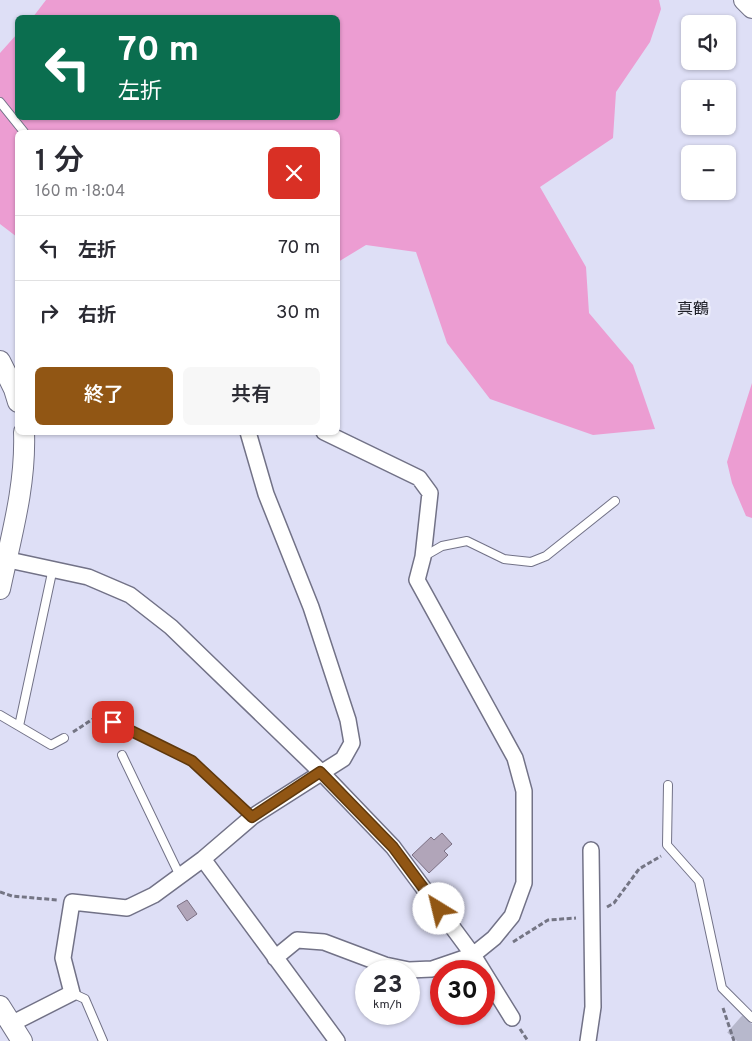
<!DOCTYPE html>
<html lang="ja">
<head>
<meta charset="utf-8">
<style>
	body { margin:0; font-family:Overpass,"Noto Sans JP",sans-serif; background:#f7f7f7; color:#2b2b33; height:100vh; display:flex; flex-direction:column; font-size:19px; white-space:nowrap }
	* { box-sizing:border-box; margin:0 }
	p { font-size:16px; color:#7c7c81 }
	.icon { flex:none; width:28px; height:28px; fill:none; stroke:currentColor; stroke-width:2; stroke-linecap:round; stroke-linejoin:round }
	.map { position:relative; flex:1; overflow:hidden }
	.side { position:absolute; left:15px; top:130px; width:325px; height:305px; display:flex; flex-direction:column; background:#fff; border-radius:8px; box-shadow:0 1px 4px #0004 }
	.side>* { flex:none }
	.hud { position:absolute; left:15px; top:15px; width:325px; height:105px; border-radius:8px; box-shadow:0 1px 4px #0004; background:#0b6e4f; color:#fff; overflow:hidden }
	.fabs { position:absolute; left:681px; top:15px; display:grid; gap:10px }
	.fabs a { display:grid; place-items:center; width:55px; height:55px; border-radius:8px; background:#fff; box-shadow:0 1px 4px #0004; font-size:25px }
	.speed { position:absolute; left:355px; top:960px; display:flex; gap:10px; font-size:25px; font-weight:700; text-align:center }
	.speed>* { display:grid; place-content:center; width:65px; height:65px; border-radius:50%; background:#fff; box-shadow:0 1px 4px #0004; line-height:1 }
	.speed small { font-size:12px; font-weight:400 }
	.speed .limit { border:8px solid #d22; background:#fff; color:#111 }
	.pin { position:absolute; display:grid; place-items:center; width:42px; height:42px; color:#fff; margin:-21px; border-radius:10px; box-shadow:0 2px 8px #0006 }
	.me { position:absolute; width:55px; margin:-28px; rotate:324deg; stroke-linejoin:round; filter:drop-shadow(0 0 4px #0008) }
	.turn { display:flex; align-items:center; gap:18px; height:105px; padding:0 20px; font-size:22px }
	.turn .icon { width:65px; height:65px; stroke-width:2.5 }
	.turn b { display:block; font-size:35px; line-height:42px }
	.round { display:grid; place-items:center; flex:none; width:52px; height:52px; border-radius:8px; background:#f7f7f7 }
	.headline { display:flex; align-items:center; justify-content:space-between; height:85px; padding:0 20px }
	h1 { font-size:30px; font-weight:600; line-height:38px }
	.cta { display:flex; gap:10px; margin-top:auto; padding:10px 20px }
	.cta a { flex:1; height:58px; border-radius:8px; background:#915614; color:#fff; font-size:20px; font-weight:600; line-height:58px; text-align:center }
	.cta a+a { background:#f7f7f7; color:#2b2b33 }
	ul { padding:0; list-style:none }
	li { display:flex; align-items:center; gap:15px; height:65px; padding:0 20px; border-top:1px solid #e1e1e2 }
	li div { flex:1 }
	li b { display:block; font-size:19px }
	li em { font-style:normal }
	.map>svg:first-child { display:block }
	.green { fill:#ec9dd2 }
	.building { fill:#b1a5b9; stroke:#7b7083 }
	.lines { fill:none; stroke-linecap:round; stroke-linejoin:round }
	.highway-tunnel { stroke:#b7b8cc; stroke-width:26; stroke-dasharray:26 13; stroke-linecap:butt }
	.lane-casing { stroke:#727287; stroke-width:10 }
	.street-casing { stroke:#727287; stroke-width:18 }
	.secondary-casing { stroke:#727287; stroke-width:22 }
	.path { stroke:#747584; stroke-width:3; stroke-dasharray:5 2.5; stroke-linecap:butt }
	.lane { stroke:#fff; stroke-width:8 }
	.street { stroke:#fff; stroke-width:15 }
	.secondary { stroke:#fff; stroke-width:20 }
	.route-casing { stroke:#5e380d; stroke-width:12 }
	.route { stroke:#915614; stroke-width:9 }
	.labels { text-anchor:middle; stroke-width:5; stroke-linejoin:round; paint-order:stroke }
	.neighbourhood-label { font-size:16px; fill:#1d1e26; stroke:#ecedfb }
</style>
</head>
<body>
<div class="map">
<svg width="752" height="1041" viewBox="0 0 752 1041">
	<rect width="100%" height="100%" fill="#dedff6"/>
	<path class="green" d="M 46,0 L 659,0 L 661,9 L 650,42 L 616,92 L 613,138 L 540,187 L 586,267 L 589,313 L 633,365 L 655,429 L 593,435 L 490,399 L 447,343 L 416,252 L 366,245 L 338,262 L 338,132 L 18,132 L 17,237 L 0,224 L 0,53 L 17,34 L 18,118 L 338,118 L 338,18 L 33,17 Z
		M 752,383 L 752,518 L 746,516 L 732,483 L 727,462 Z"/>
	<path class="building" d="M 442,833 L 452,844 L 444,851 L 448,855 L 429,873 L 412,855 L 431,837 L 434,840 Z
		M 187,900 L 197,914 L 187,921 L 177,906 Z"/>
	<g class="lines">
		<path class="highway-tunnel" d="M 737,1041 L 752,1024"/>
		<defs>
			<path id="lane" d="M 0,102 L 24,132
				M 423,557 L 442,546 L 467,541 L 504,559 L 531,562 L 546,556 L 615,501
				M 0,715 L 51,745 L 64,738
				M 113,722 L 192,761 L 252,817
				M 19,726 L 53,568
				M 122,755 L 180,876
				M 668,785 L 667,845 L 699,881 L 722,988 L 752,1018
				M 72,993 L 85,999 L 103,1041"/>
			<path id="street" d="M 0,558 L 88,577 L 130,595 L 171,627 L 321,772 L 393,847 L 473,955 L 512,1018
				M 203,859 L 337,1041
				M 275,958 L 297,940 L 324,942 L 385,965 L 409,970 L 432,969 L 473,955 L 494,938 L 512,916 L 524,883 L 524,791 L 515,758 L 417,580 L 423,557 L 430,493 L 419,478 L 324,432
				M 11,1024 L 72,993 L 63,958 L 72,902 L 127,908 L 154,895 L 203,859 L 252,817 L 343,759 L 352,743 L 348,720 L 311,607 L 266,494 L 248,432
				M 588,1041 L 593,1007 L 591,850"/>
			<path id="secondary" d="M 744,0 L 752,8
				M 0,361 L 14,389 L 18,402
				M 0,589 C 11,537 26,486 24,432
				M 0,1006 L 22,1041"/>
		</defs>
		<use href="#lane" class="lane-casing"/>
		<use href="#street" class="street-casing"/>
		<use href="#secondary" class="secondary-casing"/>
		<path class="path" d="M 73,732 L 96,717 L 102,719
			M 0,892 L 12,896 L 57,900
			M 607,907 L 614,903 L 639,869 L 661,856
			M 513,942 L 548,920 L 576,918
			M 723,1008 L 734,1041
			M 520,1029 L 528,1041"/>
		<use href="#lane" class="lane"/>
		<use href="#street" class="street"/>
		<use href="#secondary" class="secondary"/>
	</g>
	<g class="lines">
		<defs>
			<path id="route" d="M 113,722 L 192,761 L 252,817 L 320,772 L 393,847 L 439,909"/>
		</defs>
		<use href="#route" class="route-casing"/>
		<use href="#route" class="route"/>
	</g>
	<g class="labels">
		<g class="neighbourhood-label">
			<text x="693" y="314">真鶴</text>
		</g>
	</g>
</svg>
<div class="fabs">
<a><svg class="icon" aria-label="sound" viewBox="0 0 24 24"><path d="M4 9h4l5-4v14l-5-4H4zM17 9q2 3 0 6"/></svg></a>
<a>+</a>
<a>−</a>
</div>
<div class="speed"><div>23<small>km/h</small></div><div class="limit">30</div></div>
<div class="pin" style="left:113px;top:722px;background:#d93025"><svg class="icon" aria-label="arrive" viewBox="0 0 24 24"><path d="M6 21V4h12l-3 4 3 4H6"/></svg></div>
<svg class="me" style="left:439px;top:909px" viewBox="-20 -20 40 40"><circle r="19" fill="#fff"/><path d="M0-13L10 11 0 6-10 11z" fill="#915614"/></svg>
<div class="hud">
<div class="turn"><svg class="icon" aria-label="left" viewBox="0 0 24 24"><path d="M17 20v-9H6M10 6l-5 5 5 5"/></svg><div><b>70 m</b>左折</div></div>
</div>
<section class="side">
<div class="headline"><div><h1>1 分</h1><p>160 m · 18:04</p></div><a class="round" style="background:#d93025;color:#fff"><svg class="icon" aria-label="close" viewBox="0 0 24 24"><path d="M6 6l12 12M18 6L6 18"/></svg></a></div>
<ul>
<li><svg class="icon" aria-label="left" viewBox="0 0 24 24"><path d="M17 20v-9H6M10 6l-5 5 5 5"/></svg><div><b>左折</b></div><em>70 m</em></li>
<li><svg class="icon" aria-label="right" viewBox="0 0 24 24"><path d="M7 20v-9h11M14 6l5 5-5 5"/></svg><div><b>右折</b></div><em>30 m</em></li>
</ul>
<div class="cta"><a>終了</a><a>共有</a></div>
</section>
</div>
</body>
</html>
